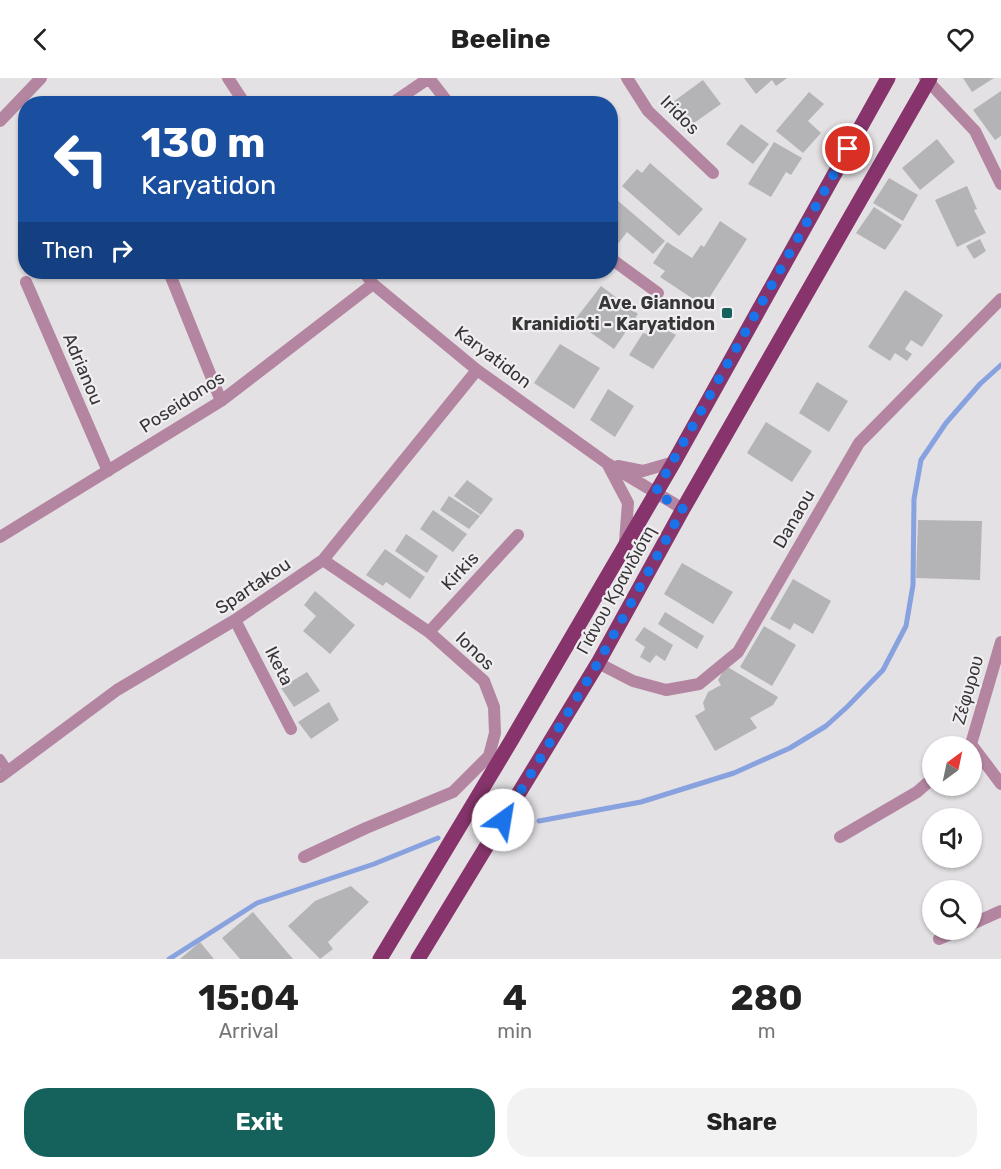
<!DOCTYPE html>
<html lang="en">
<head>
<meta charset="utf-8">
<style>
	body { margin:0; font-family:Rubik,sans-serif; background:#f2f2f2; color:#222; height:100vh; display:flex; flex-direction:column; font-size:22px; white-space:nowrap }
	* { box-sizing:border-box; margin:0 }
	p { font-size:20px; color:#767676 }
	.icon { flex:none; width:33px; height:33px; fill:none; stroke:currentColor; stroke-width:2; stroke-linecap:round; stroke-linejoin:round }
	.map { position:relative; height:881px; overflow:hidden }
	.sheet { display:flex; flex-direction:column; background:#fff; flex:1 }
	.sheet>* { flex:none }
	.top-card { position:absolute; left:18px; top:18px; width:600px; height:183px; border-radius:24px; box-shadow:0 2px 4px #0004; background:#1a4fa0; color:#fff; overflow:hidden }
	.needle { width:39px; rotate:33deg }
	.tools { position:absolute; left:922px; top:658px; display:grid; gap:12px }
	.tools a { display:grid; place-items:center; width:60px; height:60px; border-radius:50%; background:#fff; box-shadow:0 2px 4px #0004; font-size:30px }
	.pin { position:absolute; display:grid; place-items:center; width:51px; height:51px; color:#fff; margin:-26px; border:3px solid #fff; border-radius:50%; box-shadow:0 2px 6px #0007 }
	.me { position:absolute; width:66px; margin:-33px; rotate:32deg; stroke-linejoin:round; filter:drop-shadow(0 0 4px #0008) }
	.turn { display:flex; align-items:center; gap:21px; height:126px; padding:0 24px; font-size:27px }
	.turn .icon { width:78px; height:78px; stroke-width:2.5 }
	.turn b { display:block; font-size:42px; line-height:51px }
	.then { display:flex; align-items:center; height:57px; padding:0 24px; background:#0003; gap:12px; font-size:22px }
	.eta { display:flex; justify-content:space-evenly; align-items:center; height:102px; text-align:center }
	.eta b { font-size:36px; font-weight:700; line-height:42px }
	.action { display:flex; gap:12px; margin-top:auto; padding:12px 24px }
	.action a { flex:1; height:69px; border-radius:24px; background:#15625d; color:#fff; font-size:24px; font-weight:700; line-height:69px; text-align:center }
	.action a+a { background:#f2f2f2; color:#222 }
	header { display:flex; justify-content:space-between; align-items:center; height:78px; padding:0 24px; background:#fff; font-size:27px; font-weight:700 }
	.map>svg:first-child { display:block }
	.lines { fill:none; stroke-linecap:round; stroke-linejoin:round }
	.stream { stroke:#87a2de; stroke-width:5 }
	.building { fill:#b4b4b7 }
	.lane { stroke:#b485a1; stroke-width:10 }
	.street { stroke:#b485a1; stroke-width:12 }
	.primary { stroke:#86346b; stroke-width:15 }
	.route { stroke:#1a73e8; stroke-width:10; stroke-dasharray:0 18 }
	.poi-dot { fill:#15625d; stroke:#f0eef1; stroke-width:2 }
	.labels { text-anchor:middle; stroke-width:4.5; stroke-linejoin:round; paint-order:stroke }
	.street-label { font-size:18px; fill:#373637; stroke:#f0eef1 }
	.poi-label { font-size:18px; font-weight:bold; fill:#373637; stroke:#f0eef1; text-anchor:end }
</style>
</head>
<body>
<header><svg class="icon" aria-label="back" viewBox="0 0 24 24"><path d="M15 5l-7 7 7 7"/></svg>Beeline<svg class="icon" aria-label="heart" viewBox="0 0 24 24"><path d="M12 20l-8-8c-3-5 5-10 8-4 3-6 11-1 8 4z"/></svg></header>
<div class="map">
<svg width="1001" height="881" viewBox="0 0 1001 881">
	<rect width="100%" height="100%" fill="#e3e1e4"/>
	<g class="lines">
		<path class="stream" d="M 539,743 L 641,724 L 734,695 L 790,670 L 826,648 L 847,629 L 883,592 L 906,548 L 913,507 L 914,421 L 921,382 L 946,345 L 980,306 L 1001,287
			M 169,881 L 257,825 L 374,786 L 438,760"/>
	</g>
	<path class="building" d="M 744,0 L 787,0 L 776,8 L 772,2 L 756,16 Z
		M 963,0 L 994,0 L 972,14 Z
		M 703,2 L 721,26 L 684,52 L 666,29 Z
		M 1001,13 L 1001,58 L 995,62 L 973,32 Z
		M 809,14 L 824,26 L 808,43 L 821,55 L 803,75 L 776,53 Z
		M 741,46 L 769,66 L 753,86 L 726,66 Z
		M 937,61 L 955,84 L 920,112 L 902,90 Z
		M 774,64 L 802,80 L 791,97 L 786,94 L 771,119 L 748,106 Z
		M 650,85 L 703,131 L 679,158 L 622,108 L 637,91 L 642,95 Z
		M 889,100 L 918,117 L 903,143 L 873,125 Z
		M 967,108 L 977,131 L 974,132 L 986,155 L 957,169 L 935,122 Z
		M 610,116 L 665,163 L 653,176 L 627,154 L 614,171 L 610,168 Z
		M 874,129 L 902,147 L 885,172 L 856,155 Z
		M 720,143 L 747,161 L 704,228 L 660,199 L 665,193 L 653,185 L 667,164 L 692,180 L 701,167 L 704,169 Z
		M 980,161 L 986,173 L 974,181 L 966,168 Z
		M 601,208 L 638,236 L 614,271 L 574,243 Z
		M 905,212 L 943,237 L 922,269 L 911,262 L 905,271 L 912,276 L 907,283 L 895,275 L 890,283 L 868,269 Z
		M 653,244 L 676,257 L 653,291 L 629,277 L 643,255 L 646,256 Z
		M 560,266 L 600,290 L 574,331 L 534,305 Z
		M 817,304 L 848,323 L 829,354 L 799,335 Z
		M 608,311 L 634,328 L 615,359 L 590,342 Z
		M 766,344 L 812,373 L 792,404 L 747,375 Z
		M 467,402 L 493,421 L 481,437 L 454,418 Z
		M 449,418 L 480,438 L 469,451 L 440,432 Z
		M 433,432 L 467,456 L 453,474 L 420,451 Z
		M 918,442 L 982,443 L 980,502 L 916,500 Z
		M 406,456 L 438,478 L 427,495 L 395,473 Z
		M 385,471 L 425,499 L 410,521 L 386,504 L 383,508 L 366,497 Z
		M 682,485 L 733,514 L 713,546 L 664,516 Z
		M 793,501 L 831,523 L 813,556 L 794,545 L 790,552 L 770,541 Z
		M 315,513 L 355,547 L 330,576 L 303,553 L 316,538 L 304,527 Z
		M 665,534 L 704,558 L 697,571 L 658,546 Z
		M 764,548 L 796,567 L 772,608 L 740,589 Z
		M 644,549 L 673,567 L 665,583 L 656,577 L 650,585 L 640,579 L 645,569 L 635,562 Z
		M 726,588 L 778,619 L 773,627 L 750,640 L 757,650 L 715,673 L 695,638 L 705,632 L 703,625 L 708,614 L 721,607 L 718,602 Z
		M 307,594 L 320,613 L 294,629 L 281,610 Z
		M 329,624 L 339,642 L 311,661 L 298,644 Z
		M 351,808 L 369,824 L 328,864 L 333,871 L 320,881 L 288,848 L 315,823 Z
		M 253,834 L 293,881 L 240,881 L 222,860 Z
		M 200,864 L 214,881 L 180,881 Z"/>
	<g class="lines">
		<path class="lane" d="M 0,681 L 8,693"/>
		<path class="street" d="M 228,0 L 245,26
			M 429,0 L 449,26
			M 627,0 L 648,33 L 713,95
			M 925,0 L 975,53 L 1001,106
			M 391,26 L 429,0
			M 0,43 L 41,0
			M 610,180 L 658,215
			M 169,194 L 221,323
			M 364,194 L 373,206 L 477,292 L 608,386 L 683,431
			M 26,204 L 108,393
			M 608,387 L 628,425 L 625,464
			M 618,388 L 643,393 L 674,384
			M 0,459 L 221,323 L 373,206
			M 235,542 L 291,651
			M 429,554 L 518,457
			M 598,585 L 633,603 L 666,612 L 699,606 L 738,574 L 859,365 L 1001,221
			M 971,666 L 1001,706
			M 968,669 L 971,666 L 1001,564
			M 0,699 L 117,612 L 235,542 L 323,482 L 477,292
			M 840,759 L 917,714 L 933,700
			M 304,779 L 366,750 L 453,714 L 489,678 L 495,655 L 494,629 L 484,603 L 429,554 L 323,482
			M 972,846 L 1001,833
			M 939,861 L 960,852"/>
		<path class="primary" d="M 380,881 L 511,663 L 674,384 L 888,0
			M 418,881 L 598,585 L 683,431 L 930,0"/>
	</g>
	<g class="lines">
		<path class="route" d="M 503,742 L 598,585 L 683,431 L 655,415 L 848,71"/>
	</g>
	<rect class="poi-dot" x="721" y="229" width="12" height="12" rx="3"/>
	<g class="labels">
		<g class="street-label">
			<text transform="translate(680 37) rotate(45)" y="6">Iridos</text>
			<text transform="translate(493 279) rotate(37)" y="6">Karyatidon</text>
			<text transform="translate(83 291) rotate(67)" y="6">Adrianou</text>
			<text transform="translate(182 324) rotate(-33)" y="6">Poseidonos</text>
			<text transform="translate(794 441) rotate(-60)" y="6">Danaou</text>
			<text transform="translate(460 493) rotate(-47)" y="6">Kirkis</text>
			<text transform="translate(253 508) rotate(-34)" y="6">Spartakou</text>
			<text transform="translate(616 512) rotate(-61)" y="6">Γιάνου Κρανιδιότη</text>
			<text transform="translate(475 573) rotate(44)" y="6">Ionos</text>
			<text transform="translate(279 588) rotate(63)" y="6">Iketa</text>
			<text transform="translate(968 612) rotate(-74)" y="6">Ζέφυρου</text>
		</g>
		<g class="poi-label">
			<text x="715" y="231">Ave. Giannou<tspan x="715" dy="21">Kranidioti - Karyatidon</tspan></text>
		</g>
	</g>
</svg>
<div class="tools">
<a><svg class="needle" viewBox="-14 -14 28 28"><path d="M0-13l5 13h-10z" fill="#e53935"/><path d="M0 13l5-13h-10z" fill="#767676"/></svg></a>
<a><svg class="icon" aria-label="sound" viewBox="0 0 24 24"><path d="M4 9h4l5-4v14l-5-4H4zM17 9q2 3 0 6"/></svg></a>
<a><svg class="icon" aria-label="search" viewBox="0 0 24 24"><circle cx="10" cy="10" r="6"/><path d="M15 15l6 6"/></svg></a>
</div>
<div class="pin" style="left:848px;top:71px;background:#d93025"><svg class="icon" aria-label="arrive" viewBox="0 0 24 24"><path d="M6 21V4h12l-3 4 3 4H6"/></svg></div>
<svg class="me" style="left:503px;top:742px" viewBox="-20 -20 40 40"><circle r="19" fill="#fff"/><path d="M0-13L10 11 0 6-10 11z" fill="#1a73e8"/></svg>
<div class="top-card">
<div class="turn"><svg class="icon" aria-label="left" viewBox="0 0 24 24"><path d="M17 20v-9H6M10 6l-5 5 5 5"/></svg><div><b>130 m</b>Karyatidon</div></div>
<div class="then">Then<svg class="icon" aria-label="right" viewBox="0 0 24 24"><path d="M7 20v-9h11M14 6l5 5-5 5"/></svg></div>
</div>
</div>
<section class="sheet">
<div class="eta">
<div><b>15:04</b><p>Arrival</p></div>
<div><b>4</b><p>min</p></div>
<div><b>280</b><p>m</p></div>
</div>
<div class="action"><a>Exit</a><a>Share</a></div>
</section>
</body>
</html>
